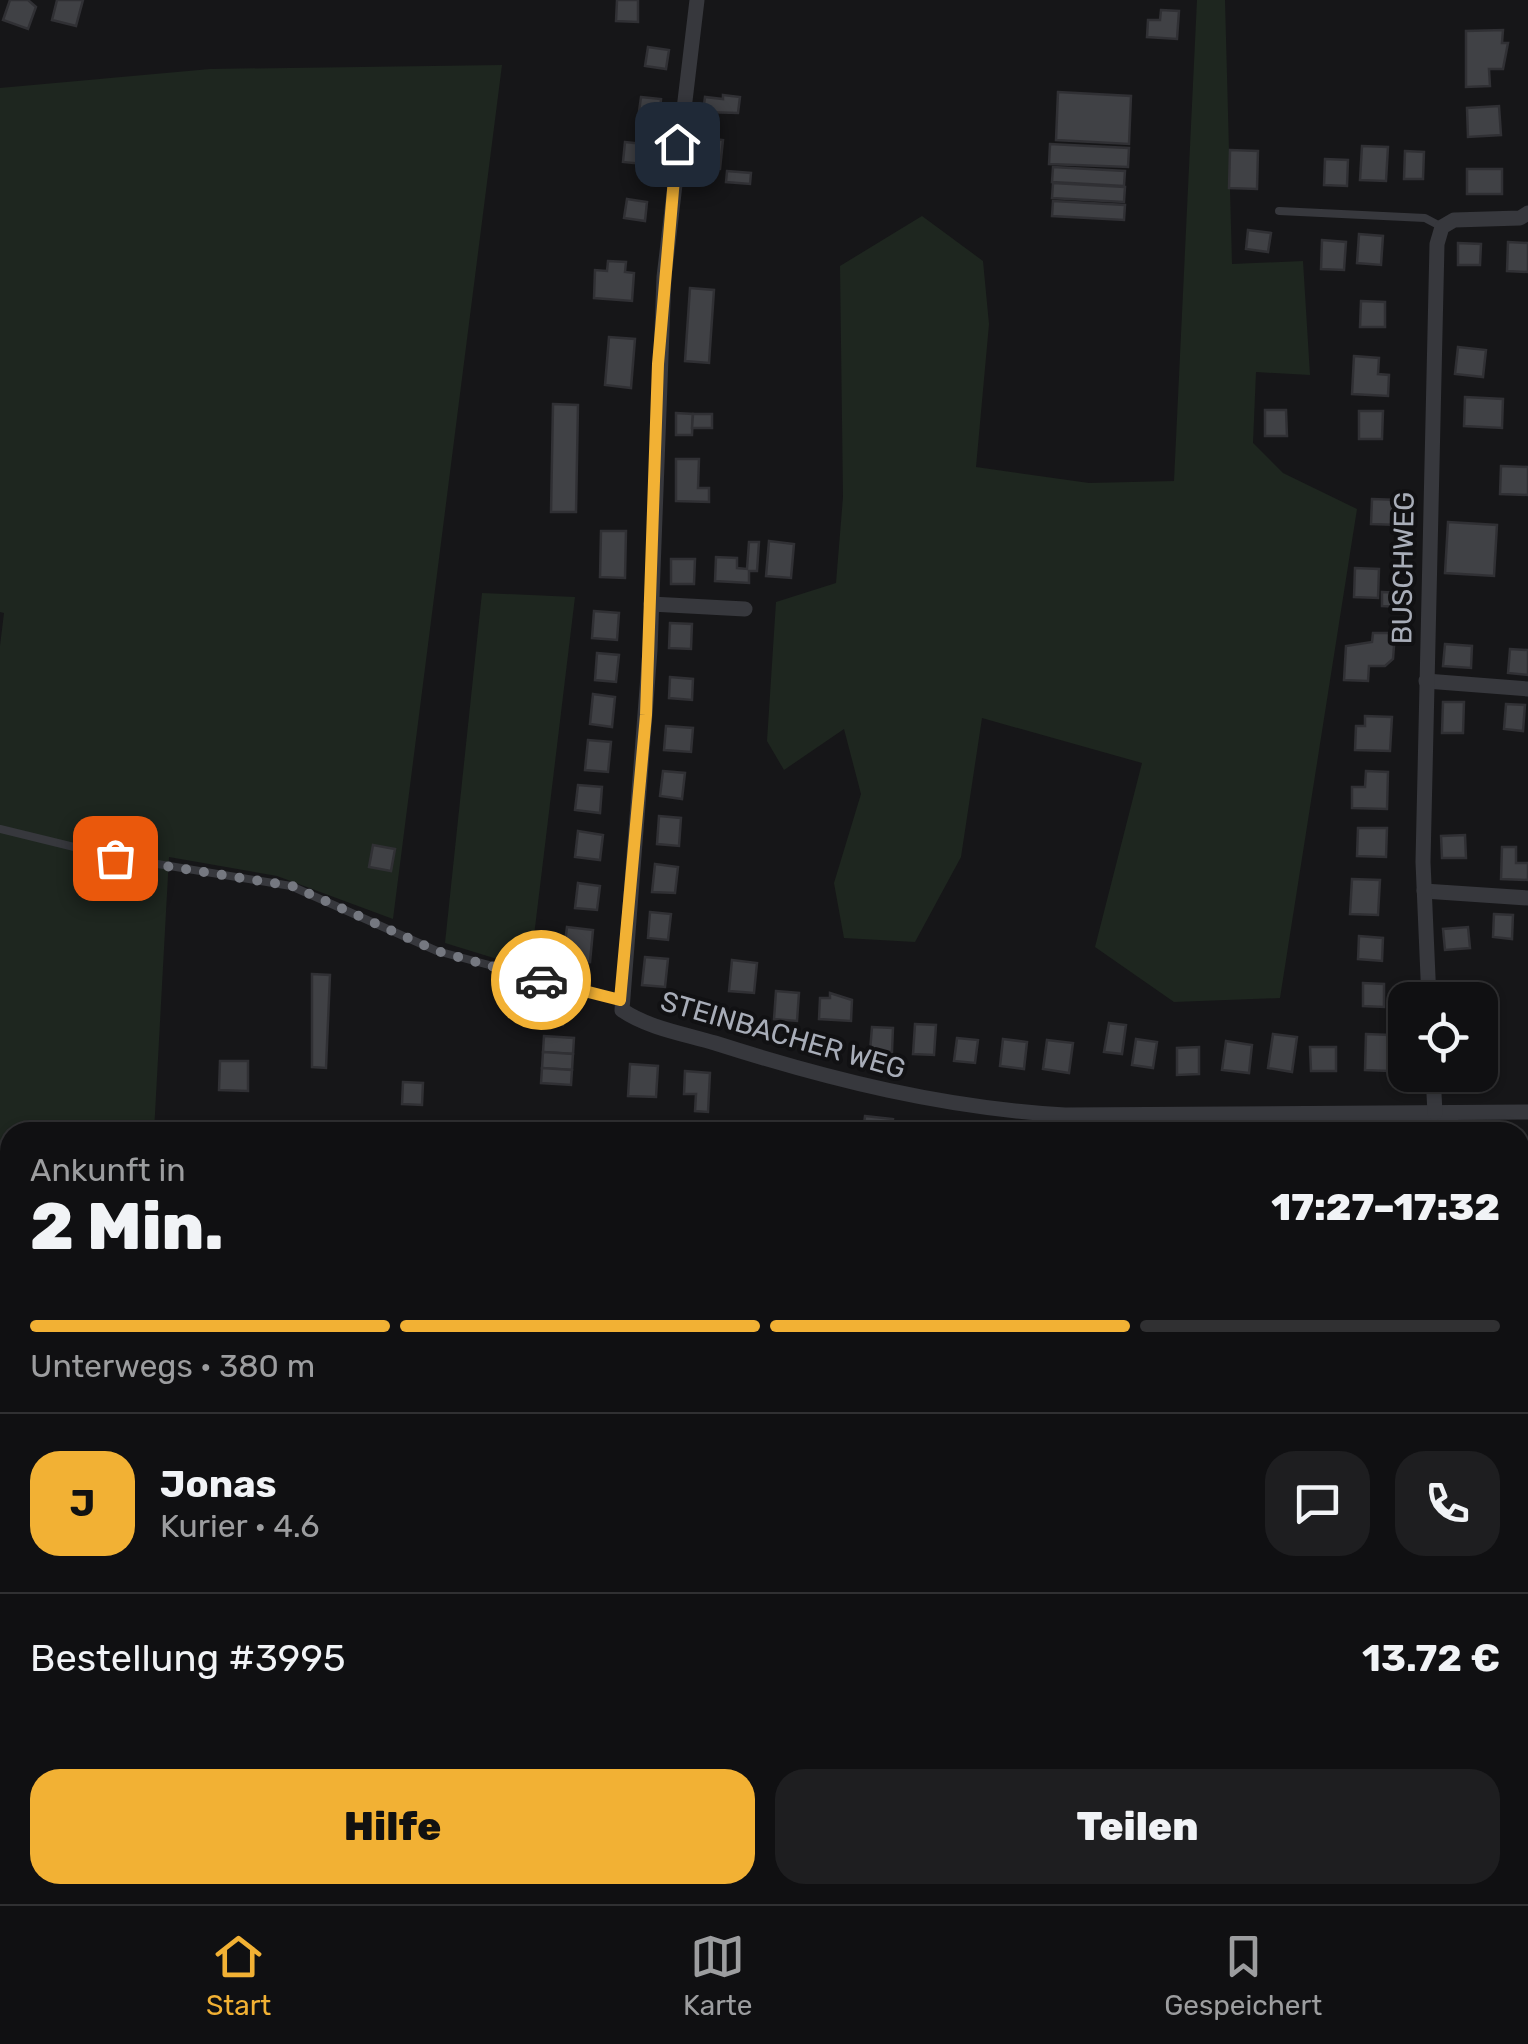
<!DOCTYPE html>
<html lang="de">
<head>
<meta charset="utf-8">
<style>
  body { margin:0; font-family:Rubik,sans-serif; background:#1e1e20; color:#f1f3f6; height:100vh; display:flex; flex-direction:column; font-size:38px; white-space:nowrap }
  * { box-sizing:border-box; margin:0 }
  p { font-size:32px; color:#9c9d9f }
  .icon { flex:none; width:55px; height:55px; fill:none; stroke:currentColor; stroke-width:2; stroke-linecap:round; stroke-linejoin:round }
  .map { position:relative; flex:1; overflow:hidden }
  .drawer { position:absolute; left:0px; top:1122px; width:1530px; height:782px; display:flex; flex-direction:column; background:#101012; border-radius:30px 30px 0 0; box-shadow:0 2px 8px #0004,0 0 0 2px #303032 }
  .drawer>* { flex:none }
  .buttons { position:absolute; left:1388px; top:982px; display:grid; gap:20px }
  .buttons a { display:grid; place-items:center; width:110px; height:110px; border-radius:20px; background:#101012; box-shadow:0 2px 8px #0004,0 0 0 2px #303032; font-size:50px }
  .pin { position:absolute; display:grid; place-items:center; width:85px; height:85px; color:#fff; margin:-42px; border-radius:20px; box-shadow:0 5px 15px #0006 }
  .courier { position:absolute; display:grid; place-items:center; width:100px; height:100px; margin:-50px; border:8px solid #f2b134; border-radius:50%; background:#fff; color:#222; box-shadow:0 2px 12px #0007 }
  .head em { font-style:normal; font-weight:800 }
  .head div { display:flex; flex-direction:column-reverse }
  .head { display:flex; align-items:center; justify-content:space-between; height:170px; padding:0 30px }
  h1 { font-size:65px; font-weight:800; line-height:75px }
  .bar { display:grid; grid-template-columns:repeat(4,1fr); gap:15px 10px; align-content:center; height:120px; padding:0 30px }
  .bar i { height:12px; border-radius:8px; background:#303032 }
  .bar .active { background:#f2b134 }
  .bar p { grid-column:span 4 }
  .line { display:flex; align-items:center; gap:25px; padding:0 30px; border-top:2px solid #303032 }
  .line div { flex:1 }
  .round { display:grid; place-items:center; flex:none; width:105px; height:105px; border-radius:30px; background:#1e1e20 }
  .action { display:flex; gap:20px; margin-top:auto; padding:20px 30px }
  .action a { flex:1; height:115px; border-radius:30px; background:#f2b134; color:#111; font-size:40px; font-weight:800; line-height:115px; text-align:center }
  .action a+a { background:#1e1e20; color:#f1f3f6 }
  .tab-bar { display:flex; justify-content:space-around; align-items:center; height:140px; border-top:2px solid #303032; background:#101012; font-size:28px; color:#9c9d9f }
  .tab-bar a { display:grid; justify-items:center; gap:5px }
  .tab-bar .active { color:#f2b134 }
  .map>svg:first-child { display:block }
</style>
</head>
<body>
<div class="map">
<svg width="1528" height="1904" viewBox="0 0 1528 1904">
  <rect width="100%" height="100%" fill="#161618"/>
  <g fill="#1e261f">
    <polygon points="1197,0 1225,0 1232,264 1303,261 1310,375 1256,372 1253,443 1283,473 1357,509 1280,998 1174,1002 1095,947 1142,763 982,718 961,857 915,942 844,938 834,883 861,794 844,729 784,770 767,741 776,602 836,583 843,497 840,266 922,216 983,261 989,324 976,467 1089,483 1174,481"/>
    <polygon points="502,65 393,919 277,876 169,857 154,1132 10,1132 10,1156 0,1156 0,646 4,613 0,612 0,88 210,69"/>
    <polygon points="482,593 575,597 530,969 445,943"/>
    <polygon points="10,1409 10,1895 83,1895 84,1904 0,1904 0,1410"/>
    <polygon points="1520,1674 1528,1676 1528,1904 1480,1904 1409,1895 1520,1895"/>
  </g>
  <g fill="#404145" stroke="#303034" stroke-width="2.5">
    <polygon points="10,0 28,0 36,7 28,29 3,20"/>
    <polygon points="57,0 83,0 76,26 52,20"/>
    <polygon points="617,0 638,0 638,22 616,21"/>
    <polygon points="1161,10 1179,11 1177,39 1147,37 1148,20 1160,20"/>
    <polygon points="1503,30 1502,43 1508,43 1503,69 1489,69 1490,86 1466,87 1466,31"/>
    <polygon points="648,47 669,50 666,69 645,66"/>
    <polygon points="1058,92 1131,96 1129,144 1056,140"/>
    <polygon points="723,95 740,97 738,113 703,112 705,97 723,99"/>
    <polygon points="641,97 661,99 659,121 638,119"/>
    <polygon points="1499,106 1501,135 1468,137 1467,108"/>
    <polygon points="698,137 723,140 720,169 695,167"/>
    <polygon points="625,142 654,145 652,165 623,162"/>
    <polygon points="1050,144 1129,148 1128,167 1049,164"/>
    <polygon points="1362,146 1388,147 1386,181 1360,180"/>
    <polygon points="1230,150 1258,151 1257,189 1229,188"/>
    <polygon points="1405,151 1424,152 1423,179 1404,179"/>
    <polygon points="1325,159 1348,160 1347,186 1324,185"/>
    <polygon points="1053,167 1125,171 1124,186 1052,182"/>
    <rect x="1467" y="169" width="35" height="25"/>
    <polygon points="727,171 751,173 750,184 726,182"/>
    <polygon points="1053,183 1125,187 1124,202 1052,198"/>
    <polygon points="627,199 647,202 645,221 624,218"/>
    <polygon points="1053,201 1125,205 1124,220 1052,216"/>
    <polygon points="1248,230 1271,233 1268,252 1246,249"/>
    <polygon points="1359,234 1383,236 1381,265 1357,263"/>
    <polygon points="1322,240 1346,242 1344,270 1321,269"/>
    <polygon points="1508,242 1528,243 1528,272 1507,271"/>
    <polygon points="1458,243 1481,244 1480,265 1458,265"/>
    <polygon points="608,261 626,262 625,272 634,273 632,301 594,298 595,270 607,271"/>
    <polygon points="690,288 714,290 709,363 685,361"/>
    <polygon points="1361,301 1385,302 1385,327 1360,327"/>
    <polygon points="609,337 635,339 631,388 605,385"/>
    <polygon points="1458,347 1486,350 1483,377 1455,374"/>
    <polygon points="1354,356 1379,358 1378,374 1389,375 1388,396 1352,394"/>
    <polygon points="1465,397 1503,399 1502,428 1464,426"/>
    <polygon points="553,404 578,405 576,512 551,512"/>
    <polygon points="1265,410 1286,410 1287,436 1265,436"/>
    <polygon points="1359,411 1383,411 1382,439 1359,439"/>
    <polygon points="676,413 693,414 692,435 676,435"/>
    <polygon points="693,414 712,414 712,428 692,428"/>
    <polygon points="676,459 699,459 698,488 709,488 709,502 676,501"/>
    <polygon points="1501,466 1528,467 1528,495 1500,494"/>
    <polygon points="1372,499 1399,500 1399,525 1371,524"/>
    <polygon points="1448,522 1497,525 1494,576 1445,573"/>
    <polygon points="601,531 626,531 625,578 600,577"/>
    <polygon points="769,541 794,544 791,578 766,576"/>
    <polygon points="749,542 759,542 757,571 749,571 749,583 715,581 716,557 737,558 737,568 747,569"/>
    <polygon points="671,559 695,559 694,584 671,584"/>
    <polygon points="1355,568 1379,569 1378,598 1354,597"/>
    <polygon points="1382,592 1403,593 1403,607 1382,606"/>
    <polygon points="594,611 619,613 617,640 592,638"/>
    <polygon points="670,623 692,624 691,649 669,648"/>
    <polygon points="1373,633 1395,633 1393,659 1385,666 1369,666 1368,681 1344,680 1346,646 1372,642"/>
    <polygon points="1445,644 1472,646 1471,668 1443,666"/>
    <polygon points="1510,649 1528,650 1528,675 1508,673"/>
    <polygon points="597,653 619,655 616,682 595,680"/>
    <polygon points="670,677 693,679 692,700 669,698"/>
    <polygon points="593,694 615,697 612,727 590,724"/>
    <polygon points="1443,702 1464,702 1463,733 1442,733"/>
    <polygon points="1506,704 1525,705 1523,731 1504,729"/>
    <polygon points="1365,716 1392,717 1390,751 1355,750 1356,726 1365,726"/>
    <polygon points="666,726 693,728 691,752 664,750"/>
    <polygon points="588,740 611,742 608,772 585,770"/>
    <polygon points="663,771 685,773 682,799 660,796"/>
    <polygon points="1366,771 1388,772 1387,809 1352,808 1352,787 1365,787"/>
    <polygon points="578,785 602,787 600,813 575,810"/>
    <polygon points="659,816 681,818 679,846 657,844"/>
    <polygon points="1358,828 1387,828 1386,857 1357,856"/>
    <polygon points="578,831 603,835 600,860 575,857"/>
    <polygon points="1465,835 1466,858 1442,858 1441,836"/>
    <polygon points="373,845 395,849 391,871 369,867"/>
    <polygon points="1502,847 1516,847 1516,863 1528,863 1528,880 1501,879"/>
    <polygon points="655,864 678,867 675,893 652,892"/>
    <polygon points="1352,879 1380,880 1378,915 1350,914"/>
    <polygon points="578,883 600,886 597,910 575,908"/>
    <polygon points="650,912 671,914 668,940 648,938"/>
    <polygon points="1494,914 1513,915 1512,939 1493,937"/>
    <polygon points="567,927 593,930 590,962 563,959"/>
    <polygon points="1468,927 1470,948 1445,950 1443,929"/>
    <polygon points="1359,936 1383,938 1382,961 1358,959"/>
    <polygon points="645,957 668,959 665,987 642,985"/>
    <polygon points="732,960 757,963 754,993 729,991"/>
    <polygon points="312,974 330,975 326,1068 312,1067"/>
    <polygon points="1363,983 1384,984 1384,1007 1363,1006"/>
    <polygon points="1469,984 1470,1000 1448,1000 1447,985"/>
    <polygon points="776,991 799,993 797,1021 774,1019"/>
    <polygon points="830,993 852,1000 851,1021 819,1019 820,998 830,998"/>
    <polygon points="548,1003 568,1010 563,1025 544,1019"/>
    <polygon points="1109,1023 1126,1025 1122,1054 1104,1052"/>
    <polygon points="915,1024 936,1025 934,1055 913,1054"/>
    <polygon points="872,1027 893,1028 892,1052 870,1051"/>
    <polygon points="1273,1034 1297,1037 1292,1072 1268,1068"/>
    <polygon points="1366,1034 1390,1035 1389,1071 1365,1070"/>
    <polygon points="544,1036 574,1038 573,1054 543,1052"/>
    <polygon points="957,1038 978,1040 975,1063 954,1061"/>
    <polygon points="1003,1039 1027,1042 1024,1069 1000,1066"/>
    <polygon points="1136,1039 1157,1042 1153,1068 1132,1065"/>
    <polygon points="1047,1040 1073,1043 1069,1073 1043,1069"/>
    <polygon points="1226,1041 1252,1045 1249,1073 1222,1070"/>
    <polygon points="1199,1047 1199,1074 1177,1075 1177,1048"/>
    <polygon points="1310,1047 1336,1047 1336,1071 1311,1071"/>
    <polygon points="543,1052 573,1054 572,1070 542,1068"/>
    <polygon points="220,1061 248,1061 248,1091 219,1090"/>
    <polygon points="630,1064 658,1066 656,1097 628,1096"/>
    <polygon points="1480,1064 1485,1064 1485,1090 1450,1089 1450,1075 1480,1075"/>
    <polygon points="542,1068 572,1070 571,1085 541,1083"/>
    <polygon points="685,1071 710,1073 708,1112 695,1111 696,1094 684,1094"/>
    <polygon points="403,1082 423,1083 422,1105 402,1104"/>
    <polygon points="865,1116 893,1119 892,1132 863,1132"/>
    <polygon points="1520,1141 1528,1142 1528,1175 1520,1175"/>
  </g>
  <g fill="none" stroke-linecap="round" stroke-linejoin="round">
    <g stroke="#3d3f44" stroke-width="2.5" stroke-dasharray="5 8" stroke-linecap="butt">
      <polyline points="1520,1543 1528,1561"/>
      <polyline points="1520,1843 1528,1664"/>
      <polyline points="977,1904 977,1895"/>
      <polyline points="1517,1904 1518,1895"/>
    </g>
    <g stroke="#37383d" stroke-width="8">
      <polyline points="1279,211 1425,218 1442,227"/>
      <polyline points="0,829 115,857 291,886 437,951 620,1000"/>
    </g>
    <g stroke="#37383d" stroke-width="15">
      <path d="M697,0L664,277L650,650L622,1010C648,1028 685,1034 715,1043C831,1080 944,1108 1065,1115L1528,1112"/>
      <polyline points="651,604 745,609"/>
      <polyline points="1426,681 1528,689"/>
      <polyline points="1424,891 1528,898"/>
      <polyline points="1429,1000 1423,862 1437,244 1442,227 1454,220 1520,218 1528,213"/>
      <polyline points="1433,1075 1435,1113"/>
      <polyline points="407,1904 407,1895"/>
    </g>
    <g stroke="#4a4c52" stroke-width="2.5">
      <polyline points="1520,1434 1528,1427"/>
      <polyline points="960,1904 971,1895"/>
    </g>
  </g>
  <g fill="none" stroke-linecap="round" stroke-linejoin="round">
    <polyline stroke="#757880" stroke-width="10" stroke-dasharray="0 18" points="115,858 292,886 437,951 541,980"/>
    <polyline stroke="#f2b134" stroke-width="12" points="541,980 620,1000 646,715 658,364 677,144"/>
  </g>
  <g text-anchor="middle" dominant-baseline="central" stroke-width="8" stroke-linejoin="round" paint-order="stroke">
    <g font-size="28" fill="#a8adb8" stroke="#111113">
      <text transform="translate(1403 568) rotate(-89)">BUSCHWEG</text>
      <text transform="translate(783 1035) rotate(16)">STEINBACHER WEG</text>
    </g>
  </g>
</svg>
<div class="buttons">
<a><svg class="icon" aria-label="locate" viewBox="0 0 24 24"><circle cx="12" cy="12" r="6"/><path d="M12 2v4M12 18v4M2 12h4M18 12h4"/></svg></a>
</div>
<div class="pin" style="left:115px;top:858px;background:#ea580c"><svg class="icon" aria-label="bag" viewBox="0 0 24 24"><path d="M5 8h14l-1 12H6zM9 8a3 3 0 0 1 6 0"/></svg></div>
<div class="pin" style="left:677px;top:144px;background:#1f2937"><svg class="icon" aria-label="home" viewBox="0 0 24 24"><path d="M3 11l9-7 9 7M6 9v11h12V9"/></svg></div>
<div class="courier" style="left:541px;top:980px"><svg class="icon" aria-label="car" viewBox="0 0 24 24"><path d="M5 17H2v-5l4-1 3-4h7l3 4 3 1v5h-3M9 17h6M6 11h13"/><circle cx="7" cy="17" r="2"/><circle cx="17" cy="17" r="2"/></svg></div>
<section class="drawer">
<div class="head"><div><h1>2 Min.</h1><p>Ankunft in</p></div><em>17:27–17:32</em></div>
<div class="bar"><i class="active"></i><i class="active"></i><i class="active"></i><i></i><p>Unterwegs · 380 m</p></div>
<div class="line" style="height:180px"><b class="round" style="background:#f2b134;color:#111">J</b><div><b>Jonas</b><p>Kurier · 4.6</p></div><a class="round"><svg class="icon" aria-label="chat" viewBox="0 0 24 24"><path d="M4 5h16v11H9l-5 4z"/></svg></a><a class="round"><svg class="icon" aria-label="phone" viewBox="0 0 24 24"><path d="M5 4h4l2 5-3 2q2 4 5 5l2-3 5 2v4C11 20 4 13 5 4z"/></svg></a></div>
<div class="line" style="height:130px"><div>Bestellung #3995</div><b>13.72 €</b></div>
<div class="action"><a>Hilfe</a><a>Teilen</a></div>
</section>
</div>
<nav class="tab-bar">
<a class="active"><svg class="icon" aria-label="home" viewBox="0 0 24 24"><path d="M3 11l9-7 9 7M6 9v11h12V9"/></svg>Start</a>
<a><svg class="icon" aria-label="map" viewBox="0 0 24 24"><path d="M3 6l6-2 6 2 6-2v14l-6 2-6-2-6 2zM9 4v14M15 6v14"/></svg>Karte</a>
<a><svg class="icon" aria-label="saved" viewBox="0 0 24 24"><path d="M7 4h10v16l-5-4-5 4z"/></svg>Gespeichert</a>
</nav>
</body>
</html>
